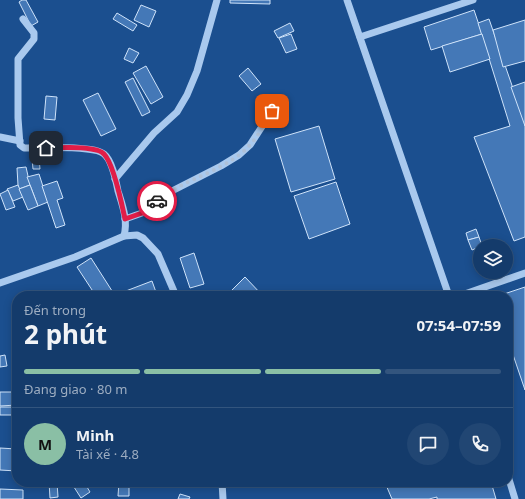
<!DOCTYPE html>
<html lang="vi">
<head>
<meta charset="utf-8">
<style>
  body { margin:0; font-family:"Noto Sans",sans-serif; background:#214673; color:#f1f3f6; height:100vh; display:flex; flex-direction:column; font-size:15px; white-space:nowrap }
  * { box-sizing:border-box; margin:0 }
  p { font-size:13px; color:#9dadc1 }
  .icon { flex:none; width:22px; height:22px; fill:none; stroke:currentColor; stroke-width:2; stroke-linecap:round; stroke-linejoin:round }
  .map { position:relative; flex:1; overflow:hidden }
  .panel { position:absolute; left:12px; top:291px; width:501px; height:196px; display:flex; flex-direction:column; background:#143b6b; border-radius:16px; box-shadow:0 2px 10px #0003,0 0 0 1px #33557e }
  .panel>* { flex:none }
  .controls { position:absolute; left:473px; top:239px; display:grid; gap:8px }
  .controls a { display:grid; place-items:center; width:40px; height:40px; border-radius:50%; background:#143b6b; box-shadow:0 2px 10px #0003,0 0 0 1px #33557e; font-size:20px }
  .pin { position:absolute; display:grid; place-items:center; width:34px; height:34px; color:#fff; margin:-17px; border-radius:8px; box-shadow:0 2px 6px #0006 }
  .courier { position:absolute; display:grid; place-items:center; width:40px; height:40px; margin:-20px; border:3px solid #e11d48; border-radius:50%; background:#fff; color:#222; box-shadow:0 1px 5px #0007 }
  .head em { font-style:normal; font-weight:700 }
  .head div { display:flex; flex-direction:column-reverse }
  .head { display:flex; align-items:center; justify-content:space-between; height:68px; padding:0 12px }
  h1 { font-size:26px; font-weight:700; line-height:30px }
  .bar { display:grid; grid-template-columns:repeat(4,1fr); gap:6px 4px; align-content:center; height:48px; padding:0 12px }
  .bar i { height:5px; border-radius:3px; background:#33557e }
  .bar .active { background:#8abfa5 }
  .bar p { grid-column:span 4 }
  .line { display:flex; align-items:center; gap:10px; padding:0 12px; border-top:1px solid #33557e }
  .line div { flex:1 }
  .round { display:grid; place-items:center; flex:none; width:42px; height:42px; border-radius:21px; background:#214673 }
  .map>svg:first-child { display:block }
</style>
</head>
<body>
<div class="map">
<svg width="525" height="499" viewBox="0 0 525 499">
  <rect width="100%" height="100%" fill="#1b4f8f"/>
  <g fill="#4478b7" stroke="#cfe3fa">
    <polygon points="22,0 26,0 38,22 31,26 19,2"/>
    <polygon points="230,0 270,0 270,4 230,3"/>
    <polygon points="141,5 156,11 149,27 134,20"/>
    <polygon points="474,10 482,34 431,50 424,27"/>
    <polygon points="117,13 137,25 133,31 113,19"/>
    <polygon points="489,19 525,123 525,237 514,241 474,137 510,126 478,23"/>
    <polygon points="525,20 525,61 503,67 493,30"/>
    <polygon points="290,23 294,31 278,38 274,31"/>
    <polygon points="291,34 297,49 286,53 279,38"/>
    <polygon points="482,34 490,59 450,72 442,46"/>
    <polygon points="129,48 139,53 133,63 124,59"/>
    <polygon points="146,66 163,97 151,104 133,73"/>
    <polygon points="248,68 261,84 252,91 239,76"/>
    <polygon points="133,78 150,112 142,116 125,82"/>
    <polygon points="525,82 525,126 511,87"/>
    <polygon points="98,93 116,129 101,136 83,100"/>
    <polygon points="46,96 57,97 55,120 44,119"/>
    <polygon points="319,126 335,179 291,192 275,139"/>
    <polygon points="39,158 40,169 33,169 32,159"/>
    <polygon points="26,167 30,185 19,189 18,185 17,168"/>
    <polygon points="39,174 48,202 38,206 27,177"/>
    <polygon points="57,181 63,198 57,200 65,225 56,228 42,186"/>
    <polygon points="336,182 350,224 309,239 294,196"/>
    <polygon points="18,185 23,197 13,201 7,189"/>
    <polygon points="30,185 38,206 28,210 19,189"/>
    <polygon points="8,190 15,207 6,210 0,194"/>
    <polygon points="476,229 479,237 468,240 466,233"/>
    <polygon points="479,237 482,246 472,250 468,240"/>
    <polygon points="194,253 204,284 190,288 180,258"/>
    <polygon points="91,258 114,294 111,296 96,296 77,267"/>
    <polygon points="245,277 263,296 226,296"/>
    <polygon points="152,281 157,295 119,296 118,294"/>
    <polygon points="525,287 525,390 508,340 508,296 498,296"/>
    <polygon points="5,355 7,366 0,367 0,356"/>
    <polygon points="0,392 17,392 17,405 0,406"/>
    <rect x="0" y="407" width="16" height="8"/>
    <polygon points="0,448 17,449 17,471 0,470"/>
    <polygon points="49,482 57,482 58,497 50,498"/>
    <polygon points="76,482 84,482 90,492 81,498 72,484"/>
    <polygon points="119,482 129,482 129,496 118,496"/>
    <polygon points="393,482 491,482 496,499 437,499 437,497 429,499 392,499 386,485"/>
    <polygon points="0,489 23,490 23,499 0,499"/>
    <polygon points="180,494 190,497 189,499 178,499"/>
  </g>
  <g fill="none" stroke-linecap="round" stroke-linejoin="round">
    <g stroke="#a9c9ee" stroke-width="7">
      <polyline points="347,0 449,296"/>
      <path d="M23,19L34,33V39L18,59V118L20,145L24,148C39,148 94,145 104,154C112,160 116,181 118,191C123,207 128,220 124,236"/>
      <polyline points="360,37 473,0"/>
      <polyline points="0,137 20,141"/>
      <polyline points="115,179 154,133 177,112 187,95 197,71 217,0"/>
      <polyline points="125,219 142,213 170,192 221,166 239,155 250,145 272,111"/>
      <polyline points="0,283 75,257 124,236 137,235 143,238 158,254 176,296"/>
      <polyline points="459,296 525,273"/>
      <polyline points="508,476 515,499"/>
      <polyline points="222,482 223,499"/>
    </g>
  </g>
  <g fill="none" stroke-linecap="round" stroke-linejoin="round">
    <path stroke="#afc1d8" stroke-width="4" stroke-dasharray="0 7.2" d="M157,201C181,181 214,174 239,155C254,144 263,127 272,111"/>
    <path stroke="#e11d48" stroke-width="5" d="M46,148C59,148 96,145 104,154C114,164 122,205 125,219L142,213L157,201"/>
  </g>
</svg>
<div class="controls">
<a><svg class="icon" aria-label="layers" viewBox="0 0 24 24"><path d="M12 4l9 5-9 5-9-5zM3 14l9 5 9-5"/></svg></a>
</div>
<div class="pin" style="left:272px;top:111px;background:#ea580c"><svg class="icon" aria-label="bag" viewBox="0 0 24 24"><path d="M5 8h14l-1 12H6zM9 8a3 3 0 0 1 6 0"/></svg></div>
<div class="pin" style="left:46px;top:148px;background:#1f2937"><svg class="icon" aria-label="home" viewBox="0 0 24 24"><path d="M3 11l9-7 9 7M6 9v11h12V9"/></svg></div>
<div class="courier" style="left:157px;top:201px"><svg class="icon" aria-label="car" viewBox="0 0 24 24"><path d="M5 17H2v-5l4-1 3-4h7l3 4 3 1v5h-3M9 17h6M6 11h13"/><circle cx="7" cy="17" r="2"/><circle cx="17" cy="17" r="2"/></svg></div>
<section class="panel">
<div class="head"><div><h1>2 phút</h1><p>Đến trong</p></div><em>07:54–07:59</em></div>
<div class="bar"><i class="active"></i><i class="active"></i><i class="active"></i><i></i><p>Đang giao · 80 m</p></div>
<div class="line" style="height:72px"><b class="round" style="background:#8abfa5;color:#111">M</b><div><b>Minh</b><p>Tài xế · 4.8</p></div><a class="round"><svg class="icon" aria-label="chat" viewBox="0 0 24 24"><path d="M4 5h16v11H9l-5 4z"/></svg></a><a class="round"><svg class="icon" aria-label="phone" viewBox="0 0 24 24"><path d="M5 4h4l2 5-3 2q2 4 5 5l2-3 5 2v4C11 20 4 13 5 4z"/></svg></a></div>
</section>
</div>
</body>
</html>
